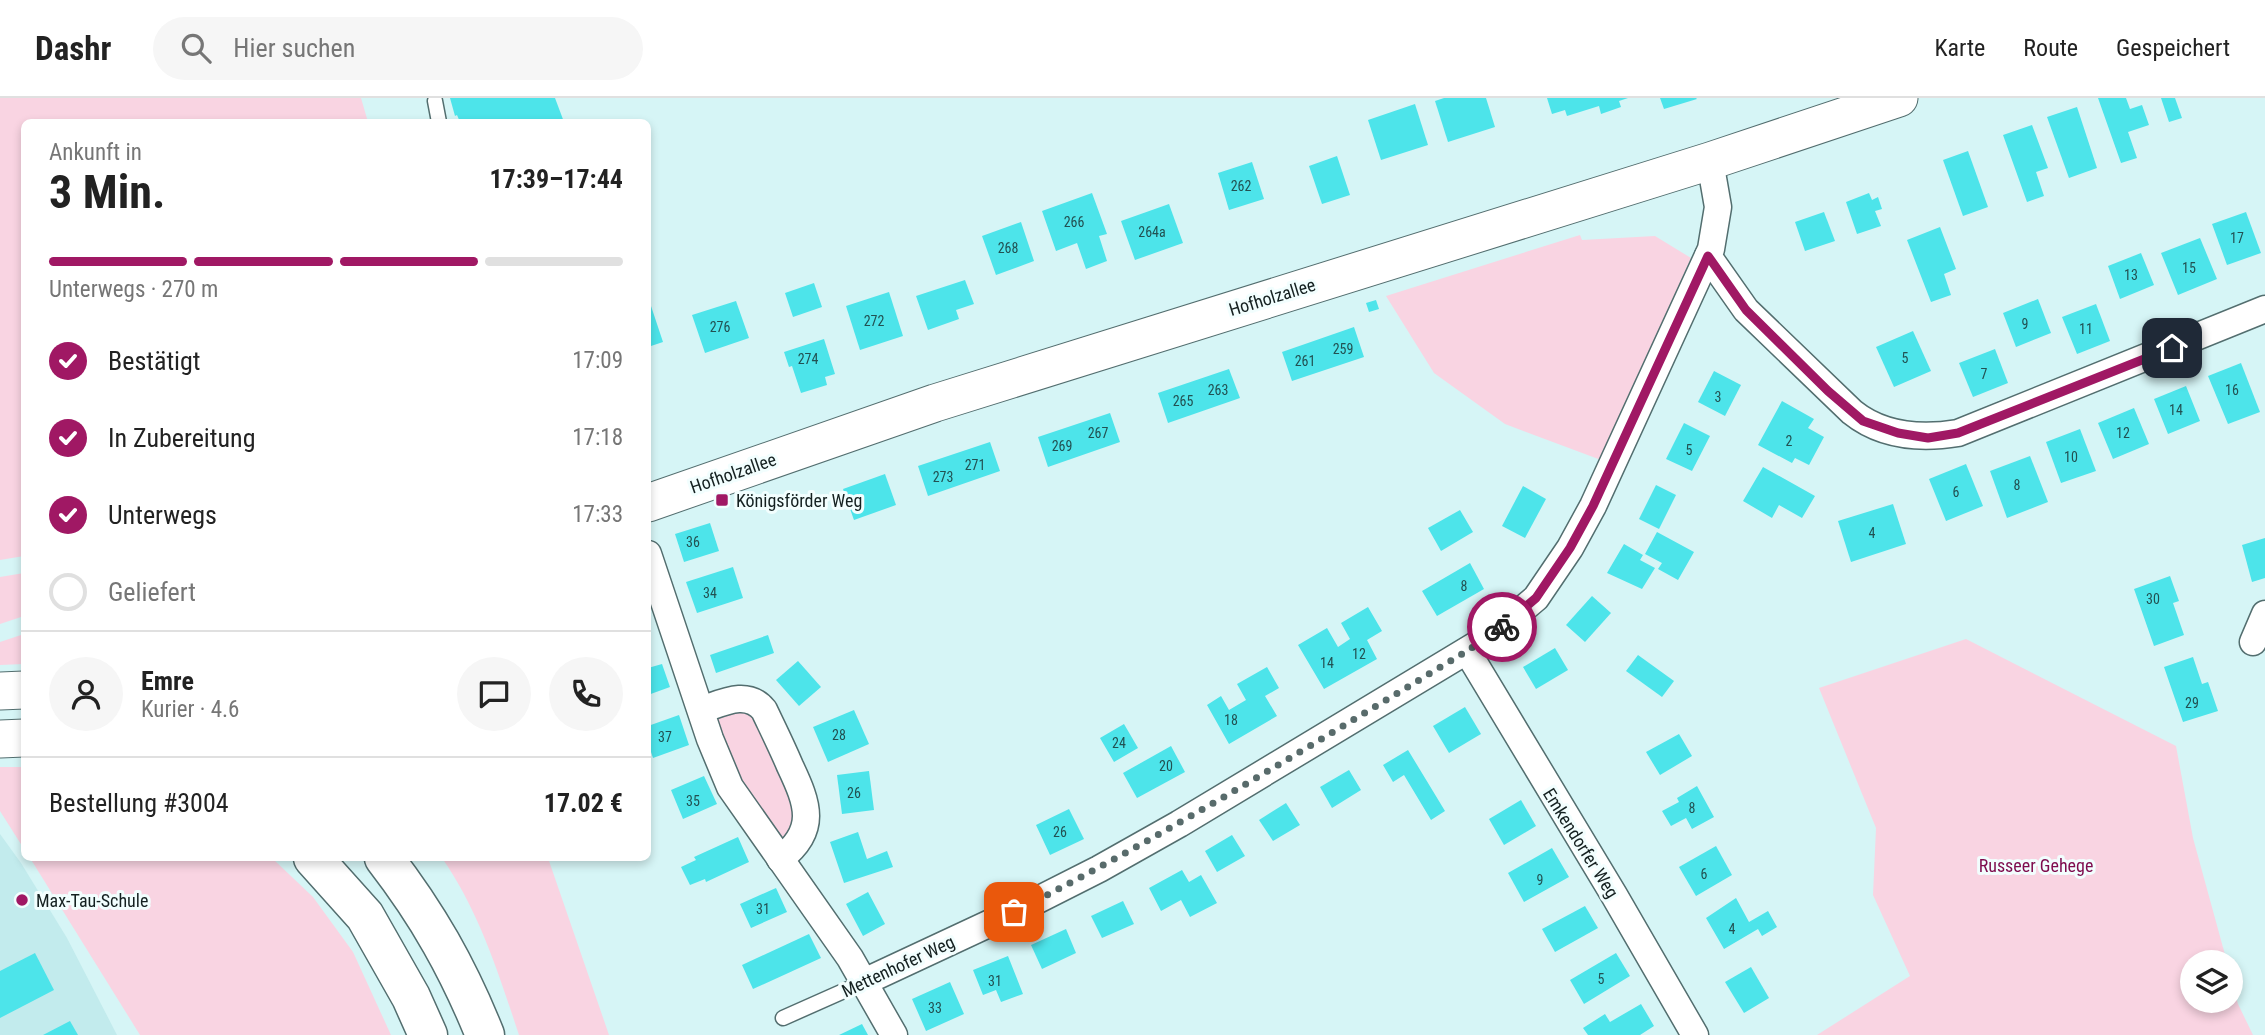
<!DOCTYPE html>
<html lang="de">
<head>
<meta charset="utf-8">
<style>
  body { margin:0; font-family:"Roboto Condensed",sans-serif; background:#f6f6f6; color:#222; height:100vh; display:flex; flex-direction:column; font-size:26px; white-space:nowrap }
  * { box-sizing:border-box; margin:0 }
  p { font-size:23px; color:#767676 }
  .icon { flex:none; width:38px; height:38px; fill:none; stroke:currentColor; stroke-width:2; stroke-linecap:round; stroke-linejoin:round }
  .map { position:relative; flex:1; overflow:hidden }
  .sheet { position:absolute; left:21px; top:21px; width:630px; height:742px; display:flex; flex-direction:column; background:#fff; border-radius:10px; box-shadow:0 4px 10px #0003 }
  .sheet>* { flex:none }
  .fabs { position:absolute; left:2180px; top:852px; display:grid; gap:14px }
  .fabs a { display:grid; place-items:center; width:63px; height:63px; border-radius:50%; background:#fff; box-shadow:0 4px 10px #0003; font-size:35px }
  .pin { position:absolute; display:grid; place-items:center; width:60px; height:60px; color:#fff; margin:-30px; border-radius:14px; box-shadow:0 4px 10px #0006 }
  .courier { position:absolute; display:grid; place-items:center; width:70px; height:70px; margin:-35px; border:5px solid #a01864; border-radius:50%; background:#fff; color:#222; box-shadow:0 2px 9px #0007 }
  .overview em { font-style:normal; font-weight:700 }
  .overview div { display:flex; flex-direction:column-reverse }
  .overview { display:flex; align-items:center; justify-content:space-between; height:119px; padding:0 28px }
  h1 { font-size:46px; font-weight:700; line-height:52px }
  .bar { display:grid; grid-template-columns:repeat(4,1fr); gap:10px 7px; align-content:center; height:84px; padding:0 28px }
  .bar i { height:9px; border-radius:5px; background:#e0e0e0 }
  .bar .selected { background:#a01864 }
  .bar p { grid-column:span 4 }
  .line { display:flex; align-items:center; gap:18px; padding:0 28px; border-top:2px solid #e0e0e0 }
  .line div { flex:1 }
  .round { display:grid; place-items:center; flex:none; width:74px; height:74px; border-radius:37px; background:#f6f6f6 }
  ol { padding:0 28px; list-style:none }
  li { display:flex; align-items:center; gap:21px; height:77px }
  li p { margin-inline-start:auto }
  li .icon { padding:7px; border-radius:50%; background:#a01864; color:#fff; stroke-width:4 }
  li:last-child { color:#767676 }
  li i { width:38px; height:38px; border:4px solid #e0e0e0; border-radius:50% }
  header { display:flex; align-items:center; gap:42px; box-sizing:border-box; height:98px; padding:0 35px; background:#fff; border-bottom:2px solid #e0e0e0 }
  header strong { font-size:33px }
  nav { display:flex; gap:38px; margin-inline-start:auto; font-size:24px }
  .search { width:490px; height:63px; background:#f6f6f6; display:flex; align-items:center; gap:18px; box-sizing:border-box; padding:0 24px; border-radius:38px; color:#767676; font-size:26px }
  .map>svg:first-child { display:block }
</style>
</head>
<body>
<header>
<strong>Dashr</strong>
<div class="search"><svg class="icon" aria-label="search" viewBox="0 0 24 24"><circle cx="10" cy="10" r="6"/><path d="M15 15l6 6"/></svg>Hier suchen</div>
<nav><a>Karte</a><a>Route</a><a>Gespeichert</a></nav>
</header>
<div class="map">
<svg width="2265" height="937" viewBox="0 0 2265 937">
  <rect width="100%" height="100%" fill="#d6f5f6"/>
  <polygon fill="#c2ebed" points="0,736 21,765 67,840 117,937 0,937"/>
  <g fill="#f9d4e2">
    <polygon points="0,0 361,0 368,24 24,24 24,458 0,462"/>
    <polygon points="1580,137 1582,142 1655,138 1691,160 1601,362 1505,326 1434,275 1386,198"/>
    <polygon points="24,475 24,518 0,526 0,479"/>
    <polygon points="24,536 24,566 0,567 0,544"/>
    <polygon points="1966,541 2176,648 2193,740 2227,864 2193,864 2193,903 2231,903 2231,882 2238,906 2253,937 1817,937 1910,878 1873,797 1876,730 1819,590"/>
    <polygon points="751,611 798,711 785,739 780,739 733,673 716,619"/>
    <polygon points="0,669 24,669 24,751 0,713"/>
    <polygon points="30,760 272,760 313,799 353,854 391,937 140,937"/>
    <path d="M442,760H548L609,937H519C498,874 480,815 442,760Z"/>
  </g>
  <g fill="#4de4ea">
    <polygon points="450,0 555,0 564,24 460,24 457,17 455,18"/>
    <polygon points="1444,0 1486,0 1495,29 1448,44 1435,3"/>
    <polygon points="1547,0 1628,0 1619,3 1621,9 1601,16 1599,8 1567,18 1565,12 1552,16"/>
    <polygon points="1660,0 1696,0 1697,1 1664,11"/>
    <polygon points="2098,0 2126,0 2130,11 2142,7 2149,27 2128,34 2137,60 2121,65"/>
    <polygon points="2161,0 2175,0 2182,20 2169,24"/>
    <polygon points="1415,6 1428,47 1381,62 1368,22"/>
    <polygon points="2077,9 2097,70 2069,80 2047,19"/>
    <polygon points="2032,27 2048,70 2036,74 2044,98 2027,104 2003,37"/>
    <polygon points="1968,53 1988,109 1963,118 1943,62"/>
    <polygon points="1337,58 1350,97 1322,106 1309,68"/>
    <polygon points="1252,64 1264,101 1229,112 1218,75"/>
    <polygon points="1092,95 1107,136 1099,138 1107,163 1086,171 1077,145 1056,153 1042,113"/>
    <polygon points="1869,95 1872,102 1878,99 1882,111 1875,113 1881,128 1857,136 1846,104"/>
    <polygon points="1169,106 1183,145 1135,162 1121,123"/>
    <polygon points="1824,114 1835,143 1805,153 1795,124"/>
    <polygon points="2246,114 2261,155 2227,167 2212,126"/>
    <polygon points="1021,124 1034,163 996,177 982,138"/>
    <polygon points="1940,129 1956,171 1944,176 1951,197 1931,204 1907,142"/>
    <polygon points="2200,140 2217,181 2178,197 2161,155"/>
    <polygon points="2141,155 2154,187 2120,201 2108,168"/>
    <polygon points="965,182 974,206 956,212 959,221 928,232 916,198"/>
    <polygon points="814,185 822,209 793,219 785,195"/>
    <polygon points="889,194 903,238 860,252 846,208"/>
    <polygon points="648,199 663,244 648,249"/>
    <polygon points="2038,201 2051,235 2016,249 2003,215"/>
    <polygon points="1376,202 1379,211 1369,214 1366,205"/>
    <polygon points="736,203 749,240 705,255 692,217"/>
    <polygon points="2096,206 2110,243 2077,256 2062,219"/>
    <polygon points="1354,229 1364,259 1292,283 1282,254"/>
    <polygon points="1913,233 1931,273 1894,289 1876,249"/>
    <polygon points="824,241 835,276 825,279 827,287 801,295 792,268 789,269 784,254"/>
    <polygon points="1995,251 2008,285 1973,299 1959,265"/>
    <polygon points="2241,265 2260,314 2228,326 2208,278"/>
    <polygon points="1229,271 1240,300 1168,325 1158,295"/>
    <polygon points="1714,273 1741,287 1725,318 1698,304"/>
    <polygon points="2186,288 2200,323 2168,336 2154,301"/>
    <polygon points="1782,303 1814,321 1808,330 1824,339 1809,367 1795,360 1792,365 1758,347"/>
    <polygon points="2134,310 2149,346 2113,361 2098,325"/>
    <polygon points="1110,315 1120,344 1048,369 1038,339"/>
    <polygon points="1684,325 1710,338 1692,373 1666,361"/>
    <polygon points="2080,331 2096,373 2061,385 2046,344"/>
    <polygon points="990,344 1000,373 928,398 918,368"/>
    <polygon points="2030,358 2048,404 2007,420 1990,373"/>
    <polygon points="1966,366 1983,408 1946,423 1929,381"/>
    <polygon points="1763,369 1815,398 1802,420 1779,407 1772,420 1743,403"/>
    <polygon points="885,376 896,407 854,422 843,391"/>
    <polygon points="1656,387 1676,397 1659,431 1639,421"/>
    <polygon points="1523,388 1546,401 1525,440 1502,428"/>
    <polygon points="1893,406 1906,446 1851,464 1838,423"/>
    <polygon points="1460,412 1473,434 1441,453 1428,430"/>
    <polygon points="710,425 719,453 684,464 675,436"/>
    <polygon points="1657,434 1694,454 1678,482 1658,471 1662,465 1645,456"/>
    <polygon points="2265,440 2265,480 2252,484 2242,447"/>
    <polygon points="1624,446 1643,457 1640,462 1655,470 1642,491 1607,475"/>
    <polygon points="1470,465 1484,491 1437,518 1422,493"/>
    <polygon points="733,469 743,500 697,515 686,484"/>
    <polygon points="2170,478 2179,503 2173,505 2184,537 2154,548 2134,491"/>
    <polygon points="1592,498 1611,515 1585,544 1566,527"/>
    <polygon points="1368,509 1382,533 1367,542 1377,561 1324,591 1298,547 1327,530 1338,549 1350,541 1341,525"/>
    <polygon points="768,537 774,555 716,575 710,557"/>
    <polygon points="1555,550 1568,572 1536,591 1523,569"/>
    <polygon points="1638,557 1674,583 1662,599 1626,573"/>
    <polygon points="2193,559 2202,586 2208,584 2218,613 2183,624 2164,569"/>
    <polygon points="798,563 821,589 799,608 776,582"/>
    <polygon points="662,566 670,589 648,597 648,570"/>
    <polygon points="1267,569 1279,590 1265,598 1277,618 1229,646 1207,607 1221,598 1229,612 1246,602 1237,586"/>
    <polygon points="1465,609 1481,636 1449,655 1433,628"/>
    <polygon points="854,612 869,646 828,664 813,629"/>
    <polygon points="679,617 689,647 653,660 648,645 648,628"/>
    <polygon points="1124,626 1138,650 1114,664 1100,640"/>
    <polygon points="1679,636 1692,658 1660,677 1646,654"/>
    <polygon points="1171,648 1185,674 1137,700 1123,675"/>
    <polygon points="1408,652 1445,713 1431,722 1404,677 1393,684 1383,667"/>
    <polygon points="1349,672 1361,692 1332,710 1320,689"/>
    <polygon points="869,673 874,712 842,716 837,677"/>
    <polygon points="704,678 717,706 683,721 671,692"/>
    <polygon points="1697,688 1714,719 1692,731 1686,720 1671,728 1662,713 1679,704 1677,700"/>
    <polygon points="1521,702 1536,728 1504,747 1489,721"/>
    <polygon points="1286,705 1300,727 1273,743 1259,722"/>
    <polygon points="1069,711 1084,741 1050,757 1036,727"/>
    <polygon points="858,734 867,761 887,753 893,769 844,785 830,744"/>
    <polygon points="1232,737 1245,758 1217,774 1205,753"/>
    <polygon points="738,739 749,764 706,784 705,781 690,787 681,769 696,762 694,759"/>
    <polygon points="1716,748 1732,777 1696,798 1679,769"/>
    <polygon points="1552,750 1569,779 1524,804 1508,775"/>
    <polygon points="1182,772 1189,784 1201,777 1217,805 1190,819 1181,802 1161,813 1149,790"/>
    <polygon points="776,790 787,814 751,830 740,806"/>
    <polygon points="868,794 885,826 863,838 846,806"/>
    <polygon points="1736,800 1749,824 1768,813 1777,829 1762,838 1758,831 1724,851 1706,820"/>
    <polygon points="1123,803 1134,826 1102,840 1091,818"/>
    <polygon points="1585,808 1598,830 1555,854 1542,831"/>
    <polygon points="1066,831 1076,855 1042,871 1031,847"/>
    <polygon points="809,836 821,860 753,891 742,867"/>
    <polygon points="35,855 54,892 0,920 0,873"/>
    <polygon points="1616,855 1630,878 1584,906 1570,882"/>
    <polygon points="1008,858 1023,896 1001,904 996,892 983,897 973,872"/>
    <polygon points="1751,869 1769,900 1744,915 1725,884"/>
    <polygon points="950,884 964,916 926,933 912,901"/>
    <polygon points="1641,906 1654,928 1640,937 1588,937 1583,930 1605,916 1610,924"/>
    <polygon points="70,923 78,937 43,937"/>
    <polygon points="862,926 868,937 839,937"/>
  </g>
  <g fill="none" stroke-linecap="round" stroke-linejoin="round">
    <defs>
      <g id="lane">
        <polyline points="435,3 439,24"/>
        <polyline points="783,920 864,884"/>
      </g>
      <g id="street">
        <path d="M1708,158L1746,212L1852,314C1883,339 1921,341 1958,335L2265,211"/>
        <polyline points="648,456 710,641 730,689 850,860 894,937"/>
        <polyline points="2253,544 2265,516"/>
        <polyline points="1467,553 1614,797 1695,937"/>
        <path d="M701,612C722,605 747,591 764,612C773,631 782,649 790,668C808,706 818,732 780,761"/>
        <polyline points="864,884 1014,814 1099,771 1179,726 1491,538 1536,500 1570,450 1593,408 1711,151 1718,109 1710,63"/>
      </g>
      <g id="secondary">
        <polyline points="648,405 935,305 1710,63 1899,0"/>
        <polyline points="0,593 24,592"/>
        <polyline points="0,641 24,640"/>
      </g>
      <g id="highway">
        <polyline points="313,760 365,818 411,899 428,937"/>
        <path d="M384,760C428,817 458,870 485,937"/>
      </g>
    </defs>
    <use href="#lane" stroke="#536e6f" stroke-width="17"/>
    <use href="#street" stroke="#536e6f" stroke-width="29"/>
    <use href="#secondary" stroke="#536e6f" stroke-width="39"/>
    <use href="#highway" stroke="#536e6f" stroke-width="41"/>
    <use href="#lane" stroke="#fff" stroke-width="14"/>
    <use href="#street" stroke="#fff" stroke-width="26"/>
    <use href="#secondary" stroke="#fff" stroke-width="37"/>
    <use href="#highway" stroke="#fff" stroke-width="38"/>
  </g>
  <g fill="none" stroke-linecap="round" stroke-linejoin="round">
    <path stroke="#586b6b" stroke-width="7" stroke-dasharray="0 12.6" d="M1014,814C1170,735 1318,643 1467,553L1502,529"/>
    <polyline stroke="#a01864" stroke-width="9" points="1502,529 1536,500 1570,450 1593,408 1708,158 1746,212 1828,293 1863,323 1898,335 1928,340 1958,335 2172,250"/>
  </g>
  <g fill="#a01864" stroke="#f2fefe" stroke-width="2.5">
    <rect x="715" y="395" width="14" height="14" rx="3.5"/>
    <circle cx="22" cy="802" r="7"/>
  </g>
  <g text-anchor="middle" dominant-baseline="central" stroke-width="6" stroke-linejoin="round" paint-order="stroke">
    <g font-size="14" fill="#225152">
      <text x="1241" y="88">262</text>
      <text x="1074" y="124">266</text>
      <text x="1152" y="134">264a</text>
      <text x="2237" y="140">17</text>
      <text x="1008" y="150">268</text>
      <text x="2189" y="170">15</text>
      <text x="2131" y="177">13</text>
      <text x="874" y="223">272</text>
      <text x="2025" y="226">9</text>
      <text x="720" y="229">276</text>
      <text x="2086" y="231">11</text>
      <text x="1343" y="251">259</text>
      <text x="1905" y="260">5</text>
      <text x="808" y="261">274</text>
      <text x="1305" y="263">261</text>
      <text x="1984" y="276">7</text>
      <text x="1218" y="292">263</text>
      <text x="2232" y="292">16</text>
      <text x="1718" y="299">3</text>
      <text x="1183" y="303">265</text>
      <text x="2176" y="312">14</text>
      <text x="1098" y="335">267</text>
      <text x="2123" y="335">12</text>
      <text x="1789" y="343">2</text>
      <text x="1062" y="348">269</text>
      <text x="1689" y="352">5</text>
      <text x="2071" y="359">10</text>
      <text x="975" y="367">271</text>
      <text x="943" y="379">273</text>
      <text x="2017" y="387">8</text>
      <text x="1956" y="394">6</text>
      <text x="1872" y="435">4</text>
      <text x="693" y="444">36</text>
      <text x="1464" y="488">8</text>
      <text x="710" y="495">34</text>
      <text x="2153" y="501">30</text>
      <text x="1359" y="556">12</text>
      <text x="1327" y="565">14</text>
      <text x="2192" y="605">29</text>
      <text x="1231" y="622">18</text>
      <text x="839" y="637">28</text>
      <text x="665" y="639">37</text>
      <text x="1119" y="645">24</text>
      <text x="1166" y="668">20</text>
      <text x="854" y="695">26</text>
      <text x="693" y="703">35</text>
      <text x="1692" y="710">8</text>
      <text x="1060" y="734">26</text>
      <text x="1704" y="776">6</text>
      <text x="1540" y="782">9</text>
      <text x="763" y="811">31</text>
      <text x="1732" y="831">4</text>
      <text x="1601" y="881">5</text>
      <text x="995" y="883">31</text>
      <text x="935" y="910">33</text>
    </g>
    <g font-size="18" fill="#142020" stroke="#f2fefe">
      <text transform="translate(1272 199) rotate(-17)">Hofholzallee</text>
      <text transform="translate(733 375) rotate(-19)">Hofholzallee</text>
      <text transform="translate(1581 745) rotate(58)">Emkendorfer Weg</text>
      <text transform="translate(898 868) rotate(-25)">Mettenhofer Weg</text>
    </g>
    <g font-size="18" fill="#142020" stroke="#f2fefe" text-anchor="start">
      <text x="736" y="402">Königsförder Weg</text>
      <text x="36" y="802">Max-Tau-Schule</text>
    </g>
    <g font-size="18" fill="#7e0b4d" stroke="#f2fefe">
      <text x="2036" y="767">Russeer Gehege</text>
    </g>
  </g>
</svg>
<div class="fabs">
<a><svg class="icon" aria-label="layers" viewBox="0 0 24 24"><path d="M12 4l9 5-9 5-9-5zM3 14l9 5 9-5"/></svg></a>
</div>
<div class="pin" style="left:1014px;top:814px;background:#ea580c"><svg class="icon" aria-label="bag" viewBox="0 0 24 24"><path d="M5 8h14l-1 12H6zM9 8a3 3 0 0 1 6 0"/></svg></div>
<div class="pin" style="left:2172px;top:250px;background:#1f2937"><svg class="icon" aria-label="home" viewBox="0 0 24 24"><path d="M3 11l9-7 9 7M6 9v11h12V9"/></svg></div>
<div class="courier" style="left:1502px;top:529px"><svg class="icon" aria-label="bike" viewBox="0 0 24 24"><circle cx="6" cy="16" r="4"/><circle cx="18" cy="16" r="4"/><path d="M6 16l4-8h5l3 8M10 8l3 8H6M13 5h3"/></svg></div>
<section class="sheet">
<div class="overview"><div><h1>3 Min.</h1><p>Ankunft in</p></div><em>17:39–17:44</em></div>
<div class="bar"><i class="selected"></i><i class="selected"></i><i class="selected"></i><i></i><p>Unterwegs · 270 m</p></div>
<ol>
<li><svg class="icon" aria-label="check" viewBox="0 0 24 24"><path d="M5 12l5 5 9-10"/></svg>Bestätigt<p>17:09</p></li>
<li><svg class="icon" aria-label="check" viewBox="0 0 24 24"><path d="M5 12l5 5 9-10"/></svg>In Zubereitung<p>17:18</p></li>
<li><svg class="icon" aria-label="check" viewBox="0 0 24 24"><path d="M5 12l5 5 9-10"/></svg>Unterwegs<p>17:33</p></li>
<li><i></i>Geliefert</li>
</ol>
<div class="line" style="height:126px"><a class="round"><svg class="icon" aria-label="person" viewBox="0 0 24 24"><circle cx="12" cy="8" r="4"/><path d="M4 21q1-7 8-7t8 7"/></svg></a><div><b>Emre</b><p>Kurier · 4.6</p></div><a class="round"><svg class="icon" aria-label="chat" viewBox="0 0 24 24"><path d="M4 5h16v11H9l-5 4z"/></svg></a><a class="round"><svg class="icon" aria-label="phone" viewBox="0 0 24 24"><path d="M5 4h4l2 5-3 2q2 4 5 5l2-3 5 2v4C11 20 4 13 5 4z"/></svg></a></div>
<div class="line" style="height:91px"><div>Bestellung #3004</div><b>17.02 €</b></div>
</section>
</div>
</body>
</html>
